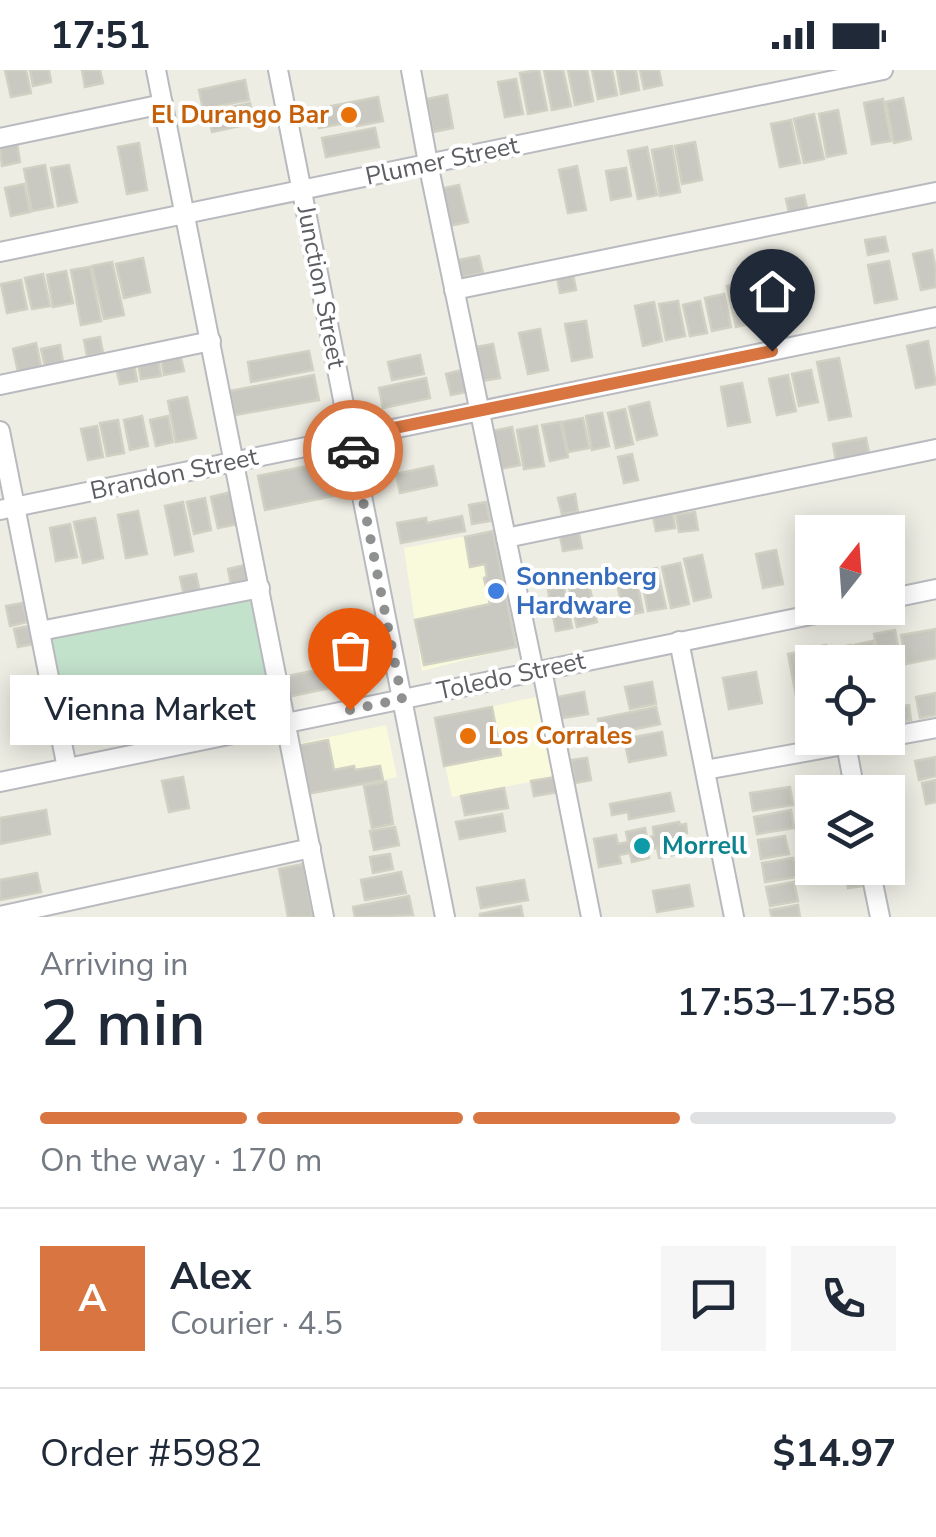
<!DOCTYPE html>
<html lang="en">
<head>
<meta charset="utf-8">
<style>
  body { margin:0; font-family:"Nunito Sans",sans-serif; background:#f6f6f7; color:#1f2937; height:100vh; display:flex; flex-direction:column; font-size:38px; white-space:nowrap }
  * { box-sizing:border-box; margin:0 }
  p { font-size:32px; color:#747a83 }
  .icon { flex:none; width:55px; height:55px; fill:none; stroke:currentColor; stroke-width:2; stroke-linecap:round; stroke-linejoin:round }
  .map { position:relative; height:847px; overflow:hidden }
  .sheet { display:flex; flex-direction:column; background:#fff; flex:1 }
  .sheet>* { flex:none }
  .needle { width:65px; rotate:17deg }
  .controls { position:absolute; left:795px; top:445px; display:grid; gap:20px }
  .controls a { display:grid; place-items:center; width:110px; height:110px; border-radius:0px; background:#fff; box-shadow:0 5px 25px #0003; font-size:50px }
  .pin { position:absolute; display:grid; place-items:center; width:85px; height:85px; color:#fff; margin:-102px -42px; border-radius:50% 50% 50% 0; rotate:-45deg; box-shadow:0 0 10px #0007 }
  .pin .icon { rotate:45deg }
  .courier { position:absolute; display:grid; place-items:center; width:100px; height:100px; margin:-50px; border:8px solid #d87540; border-radius:50%; background:#fff; color:#222; box-shadow:0 2px 12px #0007 }
  .bubble { position:absolute; height:70px; border-radius:0px; background:#fff; box-shadow:0 5px 25px #0003; font-size:32px; font-weight:600; line-height:70px; text-align:center }
  .head em { font-style:normal; font-weight:600 }
  .head div { display:flex; flex-direction:column-reverse }
  .head { display:flex; align-items:center; justify-content:space-between; height:170px; padding:0 40px }
  h1 { font-size:65px; font-weight:600; line-height:75px }
  .bar { display:grid; grid-template-columns:repeat(4,1fr); gap:15px 10px; align-content:center; height:120px; padding:0 40px }
  .bar i { height:12px; border-radius:8px; background:#e0e1e3 }
  .bar .on { background:#d87540 }
  .bar p { grid-column:span 4 }
  .line { display:flex; align-items:center; gap:25px; padding:0 40px; border-top:2px solid #e0e1e3 }
  .line div { flex:1 }
  .round { display:grid; place-items:center; flex:none; width:105px; height:105px; border-radius:0px; background:#f6f6f7 }
  .status { display:flex; justify-content:space-between; align-items:center; height:70px; padding:0 50px; background:#fff; direction:ltr }
  .status svg { height:28px; fill:currentColor }
  .map>svg:first-child { display:block }
</style>
</head>
<body>
<div class="status"><b>17:51</b><svg viewBox="0 0 49 12"><path d="M0 12V9h3v3zM5 12V6h3v6zM10 12V3h3v9zM15 12V0h3v12zM26 1h20v11H26zM47 4h2v5h-2z"/></svg></div>
<div class="map">
<svg width="936" height="847" viewBox="0 0 936 847">
  <rect width="100%" height="100%" fill="#edede4"/>
  <g fill="#f9fadc">
    <polygon points="493,461 516,577 422,601 404,478"/>
    <polygon points="541,626 556,707 452,727 435,648"/>
    <polygon points="386,655 397,707 301,727 291,675"/>
  </g>
  <polygon fill="#c3e2cc" points="253,526 274,630 71,672 49,568"/>
  <g fill="#c9c8c1" stroke="#d1d1c3" stroke-width="2.5">
    <polygon points="5,0 26,0 31,23 11,27"/>
    <polygon points="30,0 49,0 51,12 33,16"/>
    <polygon points="82,0 100,0 103,13 85,17"/>
    <polygon points="539,0 547,40 528,44 520,3"/>
    <polygon points="544,0 563,0 571,36 552,40"/>
    <polygon points="568,0 587,0 593,31 575,35"/>
    <polygon points="592,0 612,0 617,25 598,29"/>
    <polygon points="617,0 636,0 639,20 621,24"/>
    <polygon points="640,0 659,0 662,15 644,19"/>
    <polygon points="516,9 523,44 505,47 498,12"/>
    <polygon points="245,10 249,30 203,39 199,20"/>
    <polygon points="447,25 453,58 433,62 427,29"/>
    <polygon points="378,27 383,51 357,56 356,51 319,58 316,39"/>
    <polygon points="903,28 911,69 894,73 886,32"/>
    <polygon points="883,29 891,71 872,74 864,33"/>
    <polygon points="250,33 254,53 212,62 208,42"/>
    <polygon points="838,40 846,83 827,87 819,44"/>
    <polygon points="814,44 824,89 804,93 794,49"/>
    <polygon points="791,50 800,93 780,97 771,54"/>
    <polygon points="375,58 379,77 326,87 322,68"/>
    <polygon points="695,72 702,110 682,114 675,76"/>
    <polygon points="17,73 20,92 2,96 0,77"/>
    <polygon points="139,73 147,120 127,124 118,77"/>
    <polygon points="672,76 680,122 660,126 652,80"/>
    <polygon points="647,77 657,125 638,129 628,81"/>
    <polygon points="45,95 53,137 32,141 24,99"/>
    <polygon points="69,95 77,132 58,136 51,98"/>
    <polygon points="577,96 586,140 568,143 559,100"/>
    <polygon points="626,98 631,126 611,130 606,101"/>
    <polygon points="24,114 30,142 11,146 5,118"/>
    <polygon points="459,115 468,152 449,156 440,119"/>
    <polygon points="804,125 807,138 789,143 786,129"/>
    <polygon points="885,167 888,181 868,185 865,170"/>
    <polygon points="932,180 936,200 936,217 921,220 913,184"/>
    <polygon points="479,186 483,203 462,207 458,190"/>
    <polygon points="143,188 150,222 124,228 116,194"/>
    <polygon points="889,191 897,229 875,233 868,195"/>
    <polygon points="112,192 124,245 104,249 92,196"/>
    <polygon points="90,197 101,251 81,255 71,200"/>
    <polygon points="66,201 73,233 53,237 47,205"/>
    <polygon points="43,204 50,236 32,239 25,208"/>
    <polygon points="573,204 576,220 560,223 557,207"/>
    <polygon points="21,210 27,239 7,243 1,214"/>
    <polygon points="746,213 754,253 736,257 727,216"/>
    <polygon points="768,213 776,252 758,255 750,217"/>
    <polygon points="724,224 731,257 712,261 705,228"/>
    <polygon points="678,231 685,266 666,270 659,234"/>
    <polygon points="700,231 707,263 690,266 683,235"/>
    <polygon points="654,232 662,271 643,276 635,236"/>
    <polygon points="586,251 592,287 572,291 565,254"/>
    <polygon points="540,259 548,300 528,304 519,263"/>
    <polygon points="100,267 103,283 87,286 84,270"/>
    <polygon points="928,271 936,314 916,318 907,276"/>
    <polygon points="36,273 41,296 18,302 13,279"/>
    <polygon points="493,274 500,308 482,311 476,277"/>
    <polygon points="60,275 63,292 45,296 41,279"/>
    <polygon points="309,281 313,300 251,312 248,292"/>
    <polygon points="180,284 184,301 164,305 161,288"/>
    <polygon points="420,285 424,304 392,310 388,292"/>
    <polygon points="839,288 851,346 829,350 817,292"/>
    <polygon points="158,289 161,306 141,309 138,293"/>
    <polygon points="134,294 137,311 120,314 116,298"/>
    <polygon points="462,300 466,322 451,325 446,304"/>
    <polygon points="811,300 818,332 799,336 792,304"/>
    <polygon points="314,305 319,330 235,345 230,321"/>
    <polygon points="788,305 796,341 777,345 769,309"/>
    <polygon points="426,308 430,328 383,338 379,318"/>
    <polygon points="742,313 750,352 728,356 721,317"/>
    <polygon points="187,327 196,368 176,372 168,331"/>
    <polygon points="649,332 657,365 637,370 629,337"/>
    <polygon points="625,339 633,374 616,378 608,343"/>
    <polygon points="602,343 609,376 592,380 586,346"/>
    <polygon points="142,346 148,376 130,380 124,350"/>
    <polygon points="168,346 173,372 156,376 150,350"/>
    <polygon points="583,348 589,378 568,382 562,352"/>
    <polygon points="118,350 124,383 107,386 100,353"/>
    <polygon points="560,352 568,387 550,391 542,355"/>
    <polygon points="97,356 103,387 88,390 81,359"/>
    <polygon points="537,356 544,396 524,399 517,360"/>
    <polygon points="512,357 520,395 500,399 492,361"/>
    <polygon points="866,368 869,383 836,390 833,374"/>
    <polygon points="632,384 638,410 624,413 618,387"/>
    <polygon points="332,391 338,425 265,440 258,406"/>
    <polygon points="433,396 437,415 400,423 396,404"/>
    <polygon points="231,422 238,454 218,458 211,427"/>
    <polygon points="575,424 578,442 562,444 558,428"/>
    <polygon points="205,428 211,460 194,464 187,432"/>
    <polygon points="183,432 193,481 175,485 165,436"/>
    <polygon points="486,432 490,451 472,454 469,435"/>
    <polygon points="138,441 147,484 126,488 118,445"/>
    <polygon points="695,442 698,460 679,462 676,445"/>
    <polygon points="673,444 675,458 656,461 653,447"/>
    <polygon points="462,446 465,461 401,473 397,453 426,448 427,453"/>
    <polygon points="95,448 103,488 83,493 74,452"/>
    <polygon points="70,454 77,487 56,491 50,458"/>
    <polygon points="493,461 516,577 424,595 415,550 490,534 484,508 487,507 485,494 470,497 465,467"/>
    <polygon points="579,463 582,478 563,481 560,466"/>
    <polygon points="776,480 783,514 763,518 756,484"/>
    <polygon points="702,485 711,527 694,531 684,489"/>
    <polygon points="680,493 689,534 671,538 662,497"/>
    <polygon points="245,495 249,511 231,515 228,499"/>
    <polygon points="657,498 666,538 648,541 640,502"/>
    <polygon points="196,504 200,522 184,526 180,507"/>
    <polygon points="588,509 597,552 577,557 568,513"/>
    <polygon points="637,510 643,542 624,546 617,513"/>
    <polygon points="564,517 572,558 556,561 548,520"/>
    <polygon points="23,533 27,552 10,556 6,536"/>
    <polygon points="29,556 33,574 18,577 14,559"/>
    <polygon points="936,559 936,588 906,594 901,565"/>
    <polygon points="895,560 903,603 888,605 888,592 880,592 874,564"/>
    <polygon points="873,571 877,592 857,592 854,575"/>
    <polygon points="826,575 829,592 812,592 812,613 806,579"/>
    <polygon points="851,575 854,592 832,592 830,579"/>
    <polygon points="803,581 811,623 796,626 788,584"/>
    <polygon points="370,589 374,609 287,627 283,607"/>
    <polygon points="756,602 762,633 729,639 723,608"/>
    <polygon points="652,612 656,634 630,639 625,617"/>
    <polygon points="584,622 588,644 562,648 558,627"/>
    <polygon points="936,623 936,645 920,648 916,627"/>
    <polygon points="909,635 911,650 893,653 890,637"/>
    <polygon points="492,637 501,685 444,696 435,648"/>
    <polygon points="656,637 660,654 602,666 598,649"/>
    <polygon points="662,662 666,685 629,692 624,669"/>
    <polygon points="328,670 334,700 354,696 355,700 380,696 383,710 307,724 297,676"/>
    <polygon points="936,687 936,706 919,710 915,691"/>
    <polygon points="587,688 591,710 575,713 571,690"/>
    <polygon points="842,706 845,722 828,722 826,709"/>
    <polygon points="183,707 189,738 169,742 162,711"/>
    <polygon points="556,707 559,722 534,726 531,711"/>
    <polygon points="936,710 936,732 926,734 922,713"/>
    <polygon points="386,712 393,754 372,758 364,716"/>
    <polygon points="790,717 793,735 753,741 750,723"/>
    <polygon points="504,718 508,738 465,745 461,726"/>
    <polygon points="670,723 674,741 629,749 628,742 612,745 610,734"/>
    <polygon points="46,740 50,764 0,774 0,748"/>
    <polygon points="791,740 794,758 757,764 754,747"/>
    <polygon points="502,744 505,761 460,769 456,752"/>
    <polygon points="679,752 680,755 686,754 687,763 681,764 682,771 689,770 690,779 683,780 683,783 659,788 657,778 648,780 649,788 632,792 630,783 619,785 621,793 599,797 594,769 616,765 618,774 628,772 626,762 645,758 647,768 654,766 653,757"/>
    <polygon points="395,757 399,775 374,780 370,761"/>
    <polygon points="785,766 789,784 761,789 758,770"/>
    <polygon points="390,784 393,799 373,803 370,787"/>
    <polygon points="793,788 797,807 765,812 762,793"/>
    <polygon points="303,794 313,847 288,847 279,799"/>
    <polygon points="860,799 863,816 848,818 845,801"/>
    <polygon points="401,802 406,823 365,830 361,810"/>
    <polygon points="37,803 41,822 0,830 0,810"/>
    <polygon points="524,810 528,830 481,838 477,818"/>
    <polygon points="794,812 798,831 770,836 766,817"/>
    <polygon points="689,815 693,836 657,842 653,821"/>
    <polygon points="409,826 413,845 355,847 353,837"/>
    <polygon points="798,835 800,847 772,847 770,840"/>
    <polygon points="521,836 523,847 480,847 480,844"/>
  </g>
  <g fill="none" stroke-linecap="round" stroke-linejoin="round">
    <defs>
      <g id="minor">
        <polyline points="156,0 324,847"/>
        <polyline points="278,0 445,847"/>
        <polyline points="411,0 428,93 534,602"/>
        <polyline points="0,68 163,34"/>
        <polyline points="0,182 883,0"/>
        <polyline points="454,220 936,122"/>
        <polyline points="0,315 211,271"/>
        <polyline points="0,361 67,698"/>
        <polyline points="0,440 936,247"/>
        <polyline points="506,468 936,379"/>
        <polyline points="888,529 936,519"/>
        <polyline points="40,561 260,518"/>
        <polyline points="679,571 734,847"/>
        <polyline points="542,600 591,847"/>
        <polyline points="888,667 936,658"/>
        <polyline points="846,674 855,722"/>
        <polyline points="705,700 882,668"/>
        <polyline points="0,712 845,538"/>
        <polyline points="870,798 880,847"/>
        <polyline points="0,846 311,778"/>
      </g>
    </defs>
    <use href="#minor" stroke="#b9babf" stroke-width="22"/>
    <use href="#minor" stroke="#fff" stroke-width="18"/>
  </g>
  <g fill="none" stroke-linecap="round" stroke-linejoin="round">
    <polyline stroke="#8f9090" stroke-width="10" stroke-dasharray="0 18" points="350,640 402,629 353,380"/>
    <polyline stroke="#d87540" stroke-width="12" points="353,380 350,367 772,281"/>
  </g>
  <g fill="#e8710a" stroke="#fff" stroke-width="4">
    <circle cx="349" cy="45" r="10"/>
    <circle cx="468" cy="666" r="10"/>
  </g>
  <circle fill="#3f7fe0" stroke="#fff" stroke-width="4" cx="496" cy="521" r="10"/>
  <circle fill="#0f9aa8" stroke="#fff" stroke-width="4" cx="642" cy="776" r="10"/>
  <g text-anchor="middle" dominant-baseline="central" stroke-width="8" stroke-linejoin="round" paint-order="stroke">
    <g font-size="25" font-weight="bold" fill="#c56008" stroke="#fff" text-anchor="end">
      <text x="329" y="45">El Durango Bar</text>
      <text x="488" y="666" text-anchor="start">Los Corrales</text>
    </g>
    <g font-size="25" fill="#5c5e63" stroke="#fff">
      <text transform="translate(442 91) rotate(-12)">Plumer Street</text>
      <text transform="translate(321 217) rotate(79)">Junction Street</text>
      <text transform="translate(174 404) rotate(-12)">Brandon Street</text>
      <text transform="translate(511 606) rotate(-12)">Toledo Street</text>
    </g>
    <g font-size="25" font-weight="bold" fill="#366cbe" stroke="#fff" text-anchor="start">
      <text x="516" y="507">Sonnenberg<tspan x="516" dy="29">Hardware</tspan></text>
    </g>
    <g font-size="25" font-weight="bold" fill="#0d838f" stroke="#fff" text-anchor="start">
      <text x="662" y="776">Morrell</text>
    </g>
  </g>
</svg>
<div class="controls">
<a><svg class="needle" viewBox="-14 -14 28 28"><path d="M0-13l5 13h-10z" fill="#e53935"/><path d="M0 13l5-13h-10z" fill="#747a83"/></svg></a>
<a><svg class="icon" aria-label="locate" viewBox="0 0 24 24"><circle cx="12" cy="12" r="6"/><path d="M12 2v4M12 18v4M2 12h4M18 12h4"/></svg></a>
<a><svg class="icon" aria-label="layers" viewBox="0 0 24 24"><path d="M12 4l9 5-9 5-9-5zM3 14l9 5 9-5"/></svg></a>
</div>
<div class="pin" style="left:350px;top:640px;background:#ea580c"><svg class="icon" aria-label="bag" viewBox="0 0 24 24"><path d="M5 8h14l-1 12H6zM9 8a3 3 0 0 1 6 0"/></svg></div>
<div class="pin" style="left:772px;top:281px;background:#1f2937"><svg class="icon" aria-label="home" viewBox="0 0 24 24"><path d="M3 11l9-7 9 7M6 9v11h12V9"/></svg></div>
<div class="courier" style="left:353px;top:380px"><svg class="icon" aria-label="car" viewBox="0 0 24 24"><path d="M5 17H2v-5l4-1 3-4h7l3 4 3 1v5h-3M9 17h6M6 11h13"/><circle cx="7" cy="17" r="2"/><circle cx="17" cy="17" r="2"/></svg></div>
<div class="bubble" style="left:10px;top:605px;width:280px">Vienna Market</div>
</div>
<section class="sheet">
<div class="head"><div><h1>2 min</h1><p>Arriving in</p></div><em>17:53–17:58</em></div>
<div class="bar"><i class="on"></i><i class="on"></i><i class="on"></i><i></i><p>On the way · 170 m</p></div>
<div class="line" style="height:180px"><b class="round" style="background:#d87540;color:#fff">A</b><div><b>Alex</b><p>Courier · 4.5</p></div><a class="round"><svg class="icon" aria-label="chat" viewBox="0 0 24 24"><path d="M4 5h16v11H9l-5 4z"/></svg></a><a class="round"><svg class="icon" aria-label="phone" viewBox="0 0 24 24"><path d="M5 4h4l2 5-3 2q2 4 5 5l2-3 5 2v4C11 20 4 13 5 4z"/></svg></a></div>
<div class="line" style="height:130px"><div>Order #5982</div><b>$14.97</b></div>
</section>
</body>
</html>
